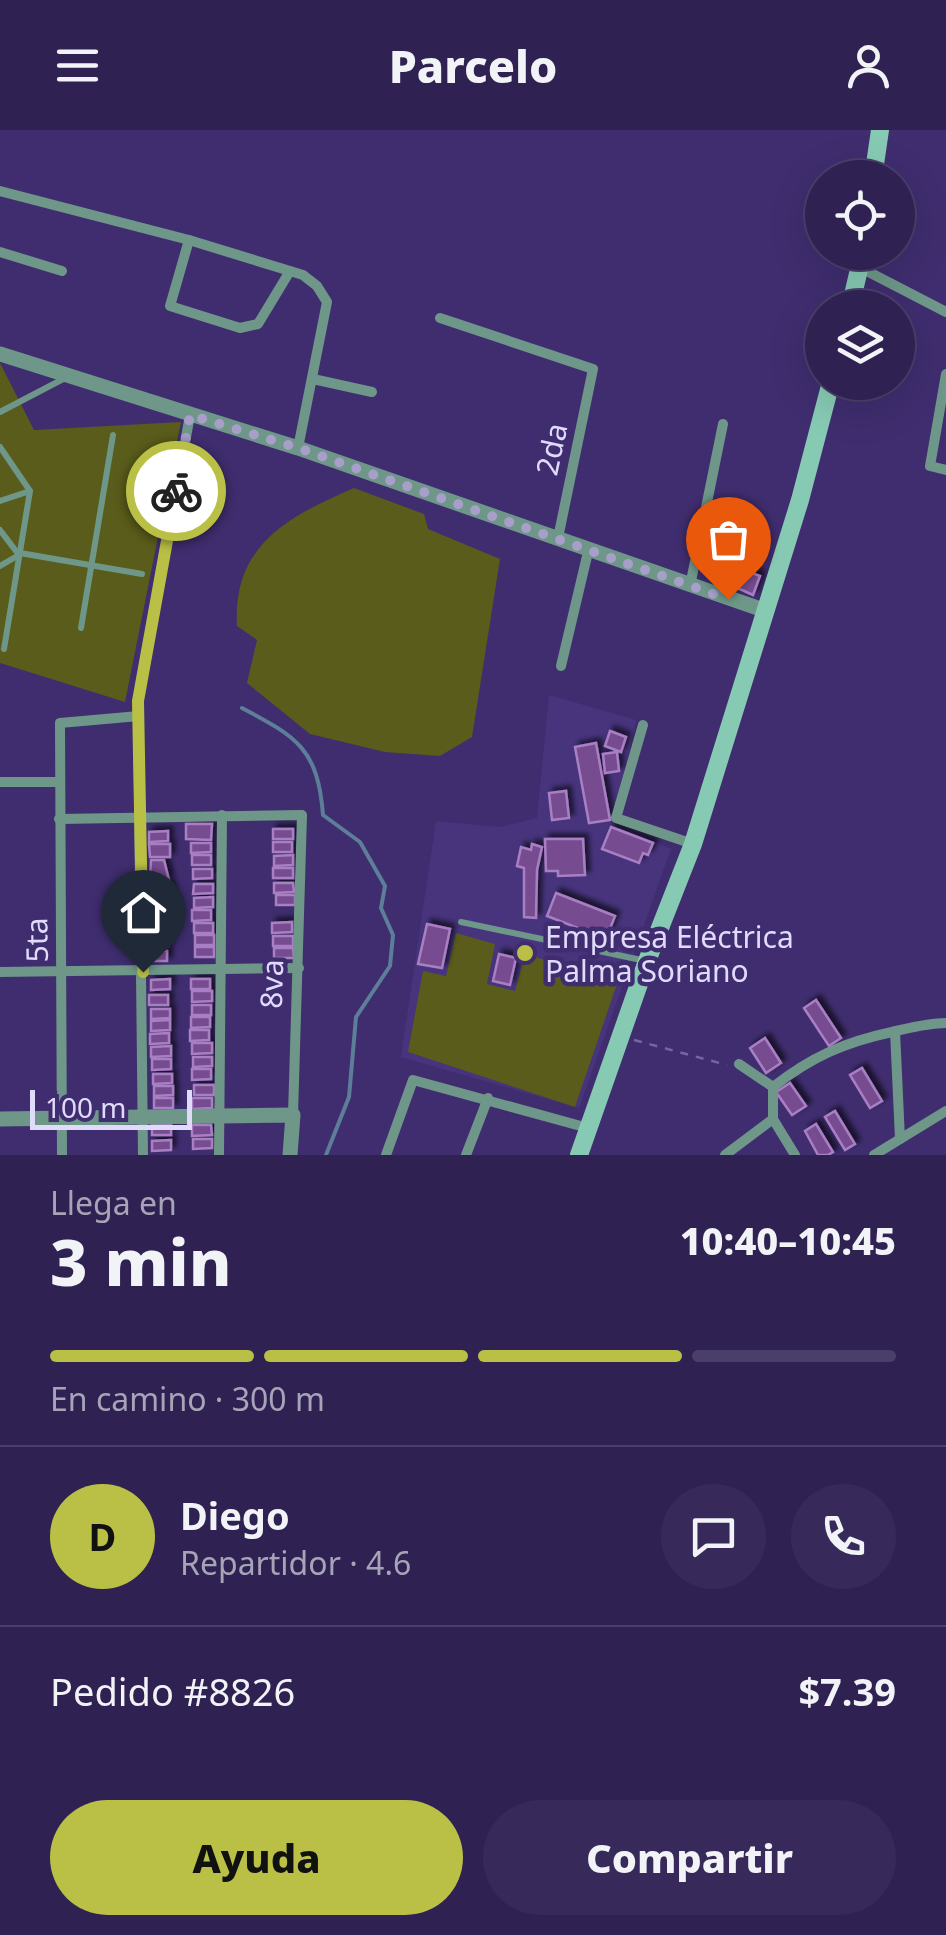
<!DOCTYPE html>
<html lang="es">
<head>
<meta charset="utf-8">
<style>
  body { margin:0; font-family:"Noto Sans",sans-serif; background:#372a5a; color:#f1f3f6; height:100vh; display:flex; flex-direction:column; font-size:38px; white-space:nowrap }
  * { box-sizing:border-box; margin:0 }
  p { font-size:32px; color:#a7a4b8 }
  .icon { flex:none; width:55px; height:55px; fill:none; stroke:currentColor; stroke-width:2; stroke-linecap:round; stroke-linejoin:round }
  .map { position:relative; height:1025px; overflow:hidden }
  .panel { display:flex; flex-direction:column; background:#2f2253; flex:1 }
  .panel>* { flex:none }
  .controls { position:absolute; left:805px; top:30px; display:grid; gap:20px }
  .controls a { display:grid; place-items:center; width:110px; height:110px; border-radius:50%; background:#2f2253; box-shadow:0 10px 40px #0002,0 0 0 2px #4a3f6a; font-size:50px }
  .scale { position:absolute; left:30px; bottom:25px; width:162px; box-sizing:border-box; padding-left:10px; border:5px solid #e0dbfb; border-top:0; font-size:28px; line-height:35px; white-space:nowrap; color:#e0dbfb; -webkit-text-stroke:8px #3f2d6f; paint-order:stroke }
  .pin { position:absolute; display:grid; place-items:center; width:85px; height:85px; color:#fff; margin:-102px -42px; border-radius:50% 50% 50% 0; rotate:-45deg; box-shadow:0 0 10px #0007 }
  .pin .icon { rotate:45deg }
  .courier { position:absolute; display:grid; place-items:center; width:100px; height:100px; margin:-50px; border:8px solid #bac045; border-radius:50%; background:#fff; color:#222; box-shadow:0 2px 12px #0007 }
  .headline em { font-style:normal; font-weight:800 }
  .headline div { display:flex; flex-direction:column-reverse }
  .headline { display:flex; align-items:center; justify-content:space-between; height:170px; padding:0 50px }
  h1 { font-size:65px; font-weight:800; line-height:75px }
  .bar { display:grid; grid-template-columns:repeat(4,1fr); gap:15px 10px; align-content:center; height:120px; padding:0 50px }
  .bar i { height:12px; border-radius:8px; background:#4a3f6a }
  .bar .active { background:#bac045 }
  .bar p { grid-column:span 4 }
  .line { display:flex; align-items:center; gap:25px; padding:0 50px; border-top:2px solid #4a3f6a }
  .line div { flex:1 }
  .round { display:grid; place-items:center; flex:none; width:105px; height:105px; border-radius:52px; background:#372a5a }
  .button { display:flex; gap:20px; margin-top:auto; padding:20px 50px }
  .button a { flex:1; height:115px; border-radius:60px; background:#bac045; color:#111; font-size:40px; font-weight:800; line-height:115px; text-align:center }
  .button a+a { background:#372a5a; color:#f1f3f6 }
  header { display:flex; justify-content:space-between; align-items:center; height:130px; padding:0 50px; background:#2f2253; font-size:45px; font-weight:800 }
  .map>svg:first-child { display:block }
</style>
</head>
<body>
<header><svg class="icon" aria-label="menu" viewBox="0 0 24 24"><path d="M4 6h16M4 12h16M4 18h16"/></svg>Parcelo<svg class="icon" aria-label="person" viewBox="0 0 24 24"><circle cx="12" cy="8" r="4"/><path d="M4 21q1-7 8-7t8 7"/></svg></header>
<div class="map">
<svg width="946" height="1025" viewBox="0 0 946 1025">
  <defs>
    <filter id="shadow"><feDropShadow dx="4.5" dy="-4.5" stdDeviation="2.5" flood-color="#0009"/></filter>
  </defs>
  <rect width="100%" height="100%" fill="#3f2d6f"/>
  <polygon fill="#47347d" points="549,565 636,590 613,693 671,719 579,978 401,927 436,691 500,697 537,688"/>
  <g fill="#595c1a">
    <polygon points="0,233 34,300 181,292 125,572 0,533"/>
    <path d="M354,358L424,384L428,399L500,429L472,607L440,626L385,622L310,604L247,553L257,510L237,496C232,415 289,386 354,358Z"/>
    <polygon points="456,803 495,814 487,854 515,861 525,824 618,851 575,977 408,922 423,841 446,846"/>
  </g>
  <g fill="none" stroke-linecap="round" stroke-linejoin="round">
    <path stroke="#5c7e98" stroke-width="4" d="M242,578C297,607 318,619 323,685L360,712L385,756L381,778L393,805L390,836L356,887L349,967L326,1025"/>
  </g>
  <g fill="#764c8f" stroke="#a97fc4" stroke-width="2.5" filter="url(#shadow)">
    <polygon points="741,439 760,446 753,465 735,457"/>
    <polygon points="610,601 626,607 621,622 605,616"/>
    <polygon points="596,613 610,690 589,693 575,617"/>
    <polygon points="617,622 619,641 605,643 603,624"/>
    <polygon points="566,661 569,688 552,690 549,663"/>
    <polygon points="186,694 212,694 211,710 186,709"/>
    <polygon points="611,697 653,713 648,725 643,723 639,733 602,719"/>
    <rect x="273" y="699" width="20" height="10"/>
    <polygon points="168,701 168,711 149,712 149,702"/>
    <polygon points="545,709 583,709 585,745 558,746 558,741 546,741"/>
    <rect x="273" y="712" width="19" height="10"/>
    <polygon points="191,713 211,713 211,722 191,723"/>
    <polygon points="149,714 170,714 170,727 150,727"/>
    <polygon points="532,714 542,717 537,740 536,788 524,787 524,738 517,736 521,717 531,720"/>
    <rect x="192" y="725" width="19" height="10"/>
    <polygon points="293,725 293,735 274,736 274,726"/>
    <polygon points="151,730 164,730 169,750 150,751"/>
    <rect x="273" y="738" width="20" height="10"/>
    <polygon points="193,739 212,739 212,748 193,749"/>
    <polygon points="274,753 293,753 294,762 274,763"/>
    <polygon points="194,754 213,754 213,763 193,764"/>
    <rect x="150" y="755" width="20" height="10"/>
    <polygon points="556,763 615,786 606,809 547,786"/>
    <rect x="276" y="765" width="19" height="10"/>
    <polygon points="213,767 213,777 194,778 194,768"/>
    <rect x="148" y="777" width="19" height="10"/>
    <polygon points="192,780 211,780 211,790 192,791"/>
    <polygon points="292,792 292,802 272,803 272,793"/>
    <rect x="194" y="793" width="19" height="10"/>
    <polygon points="149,794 168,794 168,803 149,804"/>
    <polygon points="427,794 450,799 442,838 418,834"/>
    <rect x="195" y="805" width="19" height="10"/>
    <polygon points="168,806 168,816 149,817 149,807"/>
    <rect x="273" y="806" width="20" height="10"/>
    <rect x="195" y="817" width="19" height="10"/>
    <polygon points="274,818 293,818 294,828 274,828"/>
    <rect x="148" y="821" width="19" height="10"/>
    <polygon points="499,824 516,828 510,855 493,851"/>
    <polygon points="170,849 170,859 151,860 151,850"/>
    <rect x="191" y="849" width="19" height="10"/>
    <polygon points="192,861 212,861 212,871 192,872"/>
    <rect x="149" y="865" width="19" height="10"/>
    <polygon points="816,870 841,908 829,916 804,878"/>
    <rect x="192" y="875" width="19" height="10"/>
    <polygon points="151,879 170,879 170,888 151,889"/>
    <polygon points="191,887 210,887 210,897 191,898"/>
    <polygon points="170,890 170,900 151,901 151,891"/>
    <polygon points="190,900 209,900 209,910 190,911"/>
    <polygon points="169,903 169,913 150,914 150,904"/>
    <polygon points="765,908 781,933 766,943 750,918"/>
    <polygon points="192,913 212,913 212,923 192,924"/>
    <polygon points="171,916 171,926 151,927 151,917"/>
    <polygon points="193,927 212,927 212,936 193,937"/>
    <polygon points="152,929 171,929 171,939 152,940"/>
    <polygon points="862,938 882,971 870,978 850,945"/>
    <polygon points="192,939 211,939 211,949 192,950"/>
    <polygon points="153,944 172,944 172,953 153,954"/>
    <polygon points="790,953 806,976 792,985 776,962"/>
    <rect x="194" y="955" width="20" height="10"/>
    <polygon points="154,956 173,956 173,965 154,966"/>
    <rect x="154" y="968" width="19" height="10"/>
    <polygon points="192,968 212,968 212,978 192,979"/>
    <polygon points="835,981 855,1014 845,1020 825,987"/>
    <polygon points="816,994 833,1022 828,1025 818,1025 805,1001"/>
    <rect x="152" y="995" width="19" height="10"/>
    <polygon points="192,995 211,995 212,1005 192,1006"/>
    <polygon points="193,1009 212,1009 212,1018 193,1019"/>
    <polygon points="171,1010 171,1020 152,1021 152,1011"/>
  </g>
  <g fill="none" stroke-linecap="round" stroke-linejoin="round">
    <polyline stroke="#75679e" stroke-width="2.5" stroke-dasharray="8 8" stroke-linecap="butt" points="634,910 727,935"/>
    <g stroke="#6e9789" stroke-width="6">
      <polyline points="0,282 67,247"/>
      <polyline points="0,317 30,361 4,519"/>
      <polyline points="0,371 30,361"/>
      <polyline points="0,400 19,425 0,436"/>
      <polyline points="20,423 142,444"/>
      <polyline points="81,498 113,305"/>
      <polyline points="461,792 646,831"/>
    </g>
    <g stroke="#6e9789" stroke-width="10">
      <polyline points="0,61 189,110 303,145 317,156 327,172 298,318"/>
      <polyline points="189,110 170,176 240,198 258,194 290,141"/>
      <polyline points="0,122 62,141"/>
      <polyline points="861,138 946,182"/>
      <polyline points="440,188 593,239 558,408"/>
      <polyline points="946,244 930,336 946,340"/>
      <polyline points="313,249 372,262"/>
      <polyline points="690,456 723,294"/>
      <polyline points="561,536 588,422"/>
      <polyline points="643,595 616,688 693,714"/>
      <polyline points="0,652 60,652"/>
      <polyline points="59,689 302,685 293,985"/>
      <polyline points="0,842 299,838"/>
      <polyline points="895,901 900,1009"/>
      <polyline points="739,934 773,957 773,989 795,1025"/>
      <path d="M773,957C811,927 845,912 892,902C910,898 927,893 946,893"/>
      <polyline points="62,1025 60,593 139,586"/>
      <polyline points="143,1025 138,571 190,285"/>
      <polyline points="219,1025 222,685"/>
      <polyline points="386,1025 413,950 588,998"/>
      <polyline points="466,1025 488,968"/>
      <polyline points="725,1025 773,989"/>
      <polyline points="874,1025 946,981"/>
    </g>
    <g stroke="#6e9789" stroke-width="15">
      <polyline points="0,224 298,318 766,481"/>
      <polyline points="0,989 293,985 290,1025"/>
    </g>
    <g stroke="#87cab4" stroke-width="18">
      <polyline points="873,48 880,0"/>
      <polyline points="850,178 863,122"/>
      <polyline points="579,1025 647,831 693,714 800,370 831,252"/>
    </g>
  </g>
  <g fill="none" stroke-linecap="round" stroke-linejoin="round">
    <polyline stroke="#a89eca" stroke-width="10" stroke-dasharray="0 18" points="176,361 190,285 298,318 728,469"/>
    <polyline stroke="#bac045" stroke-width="12" points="143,842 138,571 176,361"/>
  </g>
  <circle fill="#bac045" stroke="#3f2d6f" stroke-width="4" cx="525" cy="823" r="10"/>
  <g text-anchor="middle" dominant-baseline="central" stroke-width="9" stroke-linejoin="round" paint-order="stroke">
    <g font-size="30" fill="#e0dbfb" stroke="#3f2d6f">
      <text transform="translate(551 319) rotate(-78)">2da</text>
      <text transform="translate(36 810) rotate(-91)">5ta</text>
      <text transform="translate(271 854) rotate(-88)">8va</text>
    </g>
    <g font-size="30" fill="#e0dbfb" stroke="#3f2d6f" text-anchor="start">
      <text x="545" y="806">Empresa Eléctrica<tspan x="545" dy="34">Palma Soriano</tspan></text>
    </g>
  </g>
</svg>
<div class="controls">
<a><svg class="icon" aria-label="locate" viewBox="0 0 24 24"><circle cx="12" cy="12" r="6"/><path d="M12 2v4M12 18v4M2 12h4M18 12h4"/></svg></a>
<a><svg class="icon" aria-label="layers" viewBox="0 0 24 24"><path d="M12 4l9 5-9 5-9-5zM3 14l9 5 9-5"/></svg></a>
</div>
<div class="scale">100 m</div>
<div class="pin" style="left:728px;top:469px;background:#ea580c"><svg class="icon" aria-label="bag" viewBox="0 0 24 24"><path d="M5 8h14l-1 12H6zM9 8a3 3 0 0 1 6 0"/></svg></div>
<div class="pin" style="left:143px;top:842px;background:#1f2937"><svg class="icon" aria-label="home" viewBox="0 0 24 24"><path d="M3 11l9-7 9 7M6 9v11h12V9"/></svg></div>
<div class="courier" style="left:176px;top:361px"><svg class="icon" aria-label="bike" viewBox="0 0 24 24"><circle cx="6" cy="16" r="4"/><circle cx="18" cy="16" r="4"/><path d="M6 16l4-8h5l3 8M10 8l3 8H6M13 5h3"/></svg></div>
</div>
<section class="panel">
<div class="headline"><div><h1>3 min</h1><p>Llega en</p></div><em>10:40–10:45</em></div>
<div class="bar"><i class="active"></i><i class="active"></i><i class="active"></i><i></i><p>En camino · 300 m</p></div>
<div class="line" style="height:180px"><b class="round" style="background:#bac045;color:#111">D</b><div><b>Diego</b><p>Repartidor · 4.6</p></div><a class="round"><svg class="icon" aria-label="chat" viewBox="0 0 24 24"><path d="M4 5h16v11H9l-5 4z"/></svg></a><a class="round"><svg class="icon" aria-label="phone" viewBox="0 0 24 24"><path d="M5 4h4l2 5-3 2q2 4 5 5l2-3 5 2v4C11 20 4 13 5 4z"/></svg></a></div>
<div class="line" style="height:130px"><div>Pedido #8826</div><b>$7.39</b></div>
<div class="button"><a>Ayuda</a><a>Compartir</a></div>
</section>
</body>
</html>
